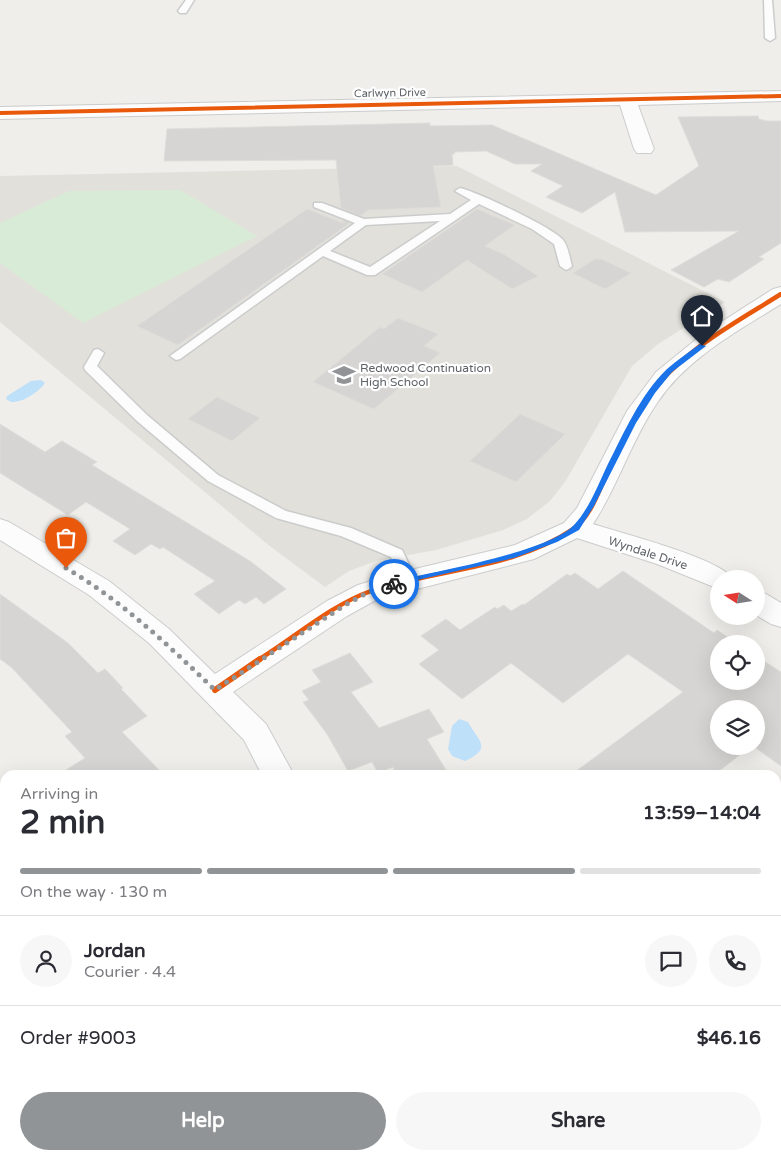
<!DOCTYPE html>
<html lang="en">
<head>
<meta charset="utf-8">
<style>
  body { margin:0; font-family:"Varela Round",sans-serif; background:#f7f7f7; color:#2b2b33; height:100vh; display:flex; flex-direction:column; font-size:19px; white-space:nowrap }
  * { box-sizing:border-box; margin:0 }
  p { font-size:16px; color:#7c7c81 }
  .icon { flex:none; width:28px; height:28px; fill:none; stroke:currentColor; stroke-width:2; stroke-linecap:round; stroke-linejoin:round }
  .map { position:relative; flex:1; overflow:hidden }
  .panel { position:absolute; left:0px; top:770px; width:781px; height:390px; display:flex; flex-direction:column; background:#fff; border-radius:15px 15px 0 0; box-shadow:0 5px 20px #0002 }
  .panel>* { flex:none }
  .needle { width:32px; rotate:282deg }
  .tools { position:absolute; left:710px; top:570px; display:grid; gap:10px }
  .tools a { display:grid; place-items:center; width:55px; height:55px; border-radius:50%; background:#fff; box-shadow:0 5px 20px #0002; font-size:25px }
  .pin { position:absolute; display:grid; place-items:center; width:42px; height:42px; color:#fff; margin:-51px -21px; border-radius:50% 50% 50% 0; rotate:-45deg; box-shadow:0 0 5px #0007 }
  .pin .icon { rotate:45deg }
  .courier { position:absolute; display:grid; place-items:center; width:50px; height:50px; margin:-25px; border:4px solid #1a73e8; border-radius:50%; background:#fff; color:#222; box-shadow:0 1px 6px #0007 }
  .summary em { font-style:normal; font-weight:700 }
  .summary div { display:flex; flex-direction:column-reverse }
  .summary { display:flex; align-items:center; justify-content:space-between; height:85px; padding:0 20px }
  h1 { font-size:32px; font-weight:700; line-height:38px }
  .bar { display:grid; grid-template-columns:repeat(4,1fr); gap:8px 5px; align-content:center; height:60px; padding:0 20px }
  .bar i { height:6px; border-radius:4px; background:#e1e1e2 }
  .bar .active { background:#919496 }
  .bar p { grid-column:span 4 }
  .line { display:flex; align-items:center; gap:12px; padding:0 20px; border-top:1px solid #e1e1e2 }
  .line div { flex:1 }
  .round { display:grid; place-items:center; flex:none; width:52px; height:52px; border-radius:26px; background:#f7f7f7 }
  .primary-button { display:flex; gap:10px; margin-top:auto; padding:10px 20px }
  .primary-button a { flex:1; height:58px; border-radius:30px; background:#919496; color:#fff; font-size:20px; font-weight:700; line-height:58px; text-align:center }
  .primary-button a+a { background:#f7f7f7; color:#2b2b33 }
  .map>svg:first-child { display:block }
</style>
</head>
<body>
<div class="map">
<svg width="781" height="1160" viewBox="0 0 781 1160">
  <rect width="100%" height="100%" fill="#efeeea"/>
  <polygon fill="#e2e0da" points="457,166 725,302 658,344 632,366 565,482 550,501 527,519 503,530 436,550 376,561 349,571 325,587 271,547 0,322 0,176"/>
  <polygon fill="#d8ebd6" points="180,190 257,236 83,323 0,263 0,223 69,191"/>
  <g fill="#bfe0f9">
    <path d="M41,380L45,383C39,392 22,403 11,402L6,399L7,396L31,381Z"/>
    <path d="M459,719L468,722C479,742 493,748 465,761L452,756L448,749L452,726Z"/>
  </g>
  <g fill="#d6d5d3" stroke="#deddd9">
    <polygon points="758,116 759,119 767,121 781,121 781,243 759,257 764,259 729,282 718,279 704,287 671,270 739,231 625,232 615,192 582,213 546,197 563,186 531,171 542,164 515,164 486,151 454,152 455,154 452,154 453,165 433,166 441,207 368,210 360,216 341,208 336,160 164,161 167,129 386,124 430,123 430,126 492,125 656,195 699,166 678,117"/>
    <polygon points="307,209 343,223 343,220 350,223 178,345 137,326"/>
    <polygon points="477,209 515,225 485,246 505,255 538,276 512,289 467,260 422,292 382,274"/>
    <polygon points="595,259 601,259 631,273 605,289 573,273"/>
    <polygon points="398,318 438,334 424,346 440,353 374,409 313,382 380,327 384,329"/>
    <polygon points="217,397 260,418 232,441 188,419"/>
    <polygon points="520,414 565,434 516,482 470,461"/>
    <polygon points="0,424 45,452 62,441 97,462 92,465 250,561 286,589 264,604 256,597 245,604 239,600 219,614 194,594 215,581 163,547 160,549 151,544 135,555 113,541 130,529 86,502 68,515 0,473"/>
    <polygon points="623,571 714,633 717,630 738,644 719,644 719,681 756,681 756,656 781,672 781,766 753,746 756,746 756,709 719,709 719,746 751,746 714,775 571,775 683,692 628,654 563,703 511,663 462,699 419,664 439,650 421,636 446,619 460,630 495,607 497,609 504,605 511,611 523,604 524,605 567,574 570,576 575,573 598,589"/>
    <polygon points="0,594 68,643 98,673 105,669 123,688 121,689 147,716 122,732 164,775 58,775 85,758 65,736 72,732 11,667 0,659"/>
    <polygon points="350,653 373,682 351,692 379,728 429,709 444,732 427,739 449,775 397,775 393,767 378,773 372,762 348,771 327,734 303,702 309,700 302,691 321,682 312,670"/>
  </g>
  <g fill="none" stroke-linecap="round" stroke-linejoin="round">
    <defs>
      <g id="service">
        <polygon points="186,0 194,0 186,13 180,13 178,11"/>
        <polygon points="764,0 772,0 775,38 770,41 765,38"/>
        <path d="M460,188C477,192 552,227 563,240C568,246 570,259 572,266L570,268L566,270L560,266L554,244L532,229L479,204L375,275H367L323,256L180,359L176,360L170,356L355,223L314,207V203H322L364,219L450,214L471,200L455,191ZM440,221L370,267L330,251L366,225Z"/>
        <polygon points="98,349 104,353 97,366 147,415 218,475 286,511 351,528 402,550 417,581 414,585 404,585 391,557 341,536 276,518 208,481 137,421 85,370 84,367 94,350"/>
      </g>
      <g id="minor">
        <polygon points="781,91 781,101 638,105 654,149 651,153 637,153 634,149 620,105 0,119 0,107"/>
        <path d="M781,287V304C736,332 687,358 657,403C631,441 618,486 593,524C620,533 720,558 733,579H719V589L657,564L577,538L534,559L378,599L347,616L233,692L266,724L294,775H262L244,740L149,643L89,595L0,540V519L9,522L109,581L169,629L215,674L327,601L358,585L394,574L515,545L564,523L577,508L627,411L656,372L704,333L773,289Z"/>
        <polygon points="756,591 766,594 781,603 781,627 771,624 756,615"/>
        <polygon points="781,817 781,847 776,848 776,818"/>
        <polygon points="273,1155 311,1155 309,1160 271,1160"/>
      </g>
    </defs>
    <use href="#service" stroke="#cbcccc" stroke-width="3"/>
    <use href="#minor" stroke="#cbcccc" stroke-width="2"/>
    <use href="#service" fill="#fdfcfc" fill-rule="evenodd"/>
    <use href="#minor" fill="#fdfcfc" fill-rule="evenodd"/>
    <defs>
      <polyline id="cycleway-far2" points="0,113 781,96"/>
      <path id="cycleway-far1" d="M258,660C294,638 331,605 371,591C437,569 514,569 573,529C591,517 599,490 608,471C619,447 631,423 645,401C679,352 732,325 781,294"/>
      <polyline id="cycleway" points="215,690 260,659"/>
    </defs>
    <use href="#cycleway-far2" stroke="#fff" stroke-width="5.5"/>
    <use href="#cycleway-far1" stroke="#fff" stroke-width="8"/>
    <use href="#cycleway" stroke="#fff" stroke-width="9"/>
    <use href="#cycleway-far2" stroke="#e8590c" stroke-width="4"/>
    <use href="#cycleway-far1" stroke="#e8590c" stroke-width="4.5"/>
    <use href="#cycleway" stroke="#e8590c" stroke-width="6"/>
  </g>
  <path fill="#1a73e8" d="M700,344L706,346L672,372L655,393L636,423L594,506L579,530L557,542L514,558L391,586L390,584L394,581C434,572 548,552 574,525C589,509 598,485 607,466C624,433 640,395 667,369C677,360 689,352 700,344Z"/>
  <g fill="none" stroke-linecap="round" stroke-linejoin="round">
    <path stroke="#919496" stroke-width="5" stroke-dasharray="0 9" d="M66,568C122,601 168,645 215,690L345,605L367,593L394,584"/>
  </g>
  <defs>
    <symbol id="school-bare" viewBox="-9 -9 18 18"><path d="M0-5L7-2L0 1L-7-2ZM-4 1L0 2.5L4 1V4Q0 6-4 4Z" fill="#919496" stroke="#fff" stroke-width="2.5" paint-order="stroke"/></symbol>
  </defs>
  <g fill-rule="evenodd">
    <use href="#school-bare" x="328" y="359" width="32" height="32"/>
  </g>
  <g text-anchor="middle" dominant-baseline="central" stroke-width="4.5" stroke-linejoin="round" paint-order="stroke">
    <g font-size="11" fill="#5f6368" stroke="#fff">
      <text transform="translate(390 93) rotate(-1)">Carlwyn Drive</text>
    </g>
    <g font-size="12" fill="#5f6368" stroke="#fff" text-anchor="start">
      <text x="360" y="368">Redwood Continuation<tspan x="360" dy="14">High School</tspan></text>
    </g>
    <g font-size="12" fill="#5f6368" stroke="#fff">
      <text transform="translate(648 553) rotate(18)">Wyndale Drive</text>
    </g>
  </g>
</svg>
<div class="tools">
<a><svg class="needle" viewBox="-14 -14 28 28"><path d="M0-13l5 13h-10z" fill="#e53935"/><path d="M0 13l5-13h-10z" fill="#7c7c81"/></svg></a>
<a><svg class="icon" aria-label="locate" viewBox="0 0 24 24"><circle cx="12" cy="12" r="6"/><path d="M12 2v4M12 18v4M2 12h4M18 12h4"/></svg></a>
<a><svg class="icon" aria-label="layers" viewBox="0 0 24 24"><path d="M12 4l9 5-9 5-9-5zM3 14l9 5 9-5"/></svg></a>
</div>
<div class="pin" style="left:66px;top:568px;background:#ea580c"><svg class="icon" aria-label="bag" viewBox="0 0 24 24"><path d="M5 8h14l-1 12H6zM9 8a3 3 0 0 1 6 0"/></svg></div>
<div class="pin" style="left:702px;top:346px;background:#1f2937"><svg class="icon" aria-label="home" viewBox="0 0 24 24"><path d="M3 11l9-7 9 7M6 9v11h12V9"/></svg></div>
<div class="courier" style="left:394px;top:584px"><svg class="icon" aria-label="bike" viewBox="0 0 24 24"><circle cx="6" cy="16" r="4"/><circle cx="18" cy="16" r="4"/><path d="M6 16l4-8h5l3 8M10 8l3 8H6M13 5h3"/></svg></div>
<section class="panel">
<div class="summary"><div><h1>2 min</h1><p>Arriving in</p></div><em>13:59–14:04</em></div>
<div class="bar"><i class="active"></i><i class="active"></i><i class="active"></i><i></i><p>On the way · 130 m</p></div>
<div class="line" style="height:90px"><a class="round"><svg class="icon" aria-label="person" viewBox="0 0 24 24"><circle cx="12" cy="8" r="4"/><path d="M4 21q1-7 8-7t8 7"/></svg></a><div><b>Jordan</b><p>Courier · 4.4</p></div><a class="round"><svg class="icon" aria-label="chat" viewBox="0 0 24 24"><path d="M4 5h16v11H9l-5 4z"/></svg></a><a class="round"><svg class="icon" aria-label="phone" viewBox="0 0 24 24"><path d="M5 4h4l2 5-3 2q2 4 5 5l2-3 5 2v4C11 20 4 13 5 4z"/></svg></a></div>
<div class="line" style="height:65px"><div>Order #9003</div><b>$46.16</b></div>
<div class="primary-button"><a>Help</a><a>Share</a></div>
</section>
</div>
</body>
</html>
